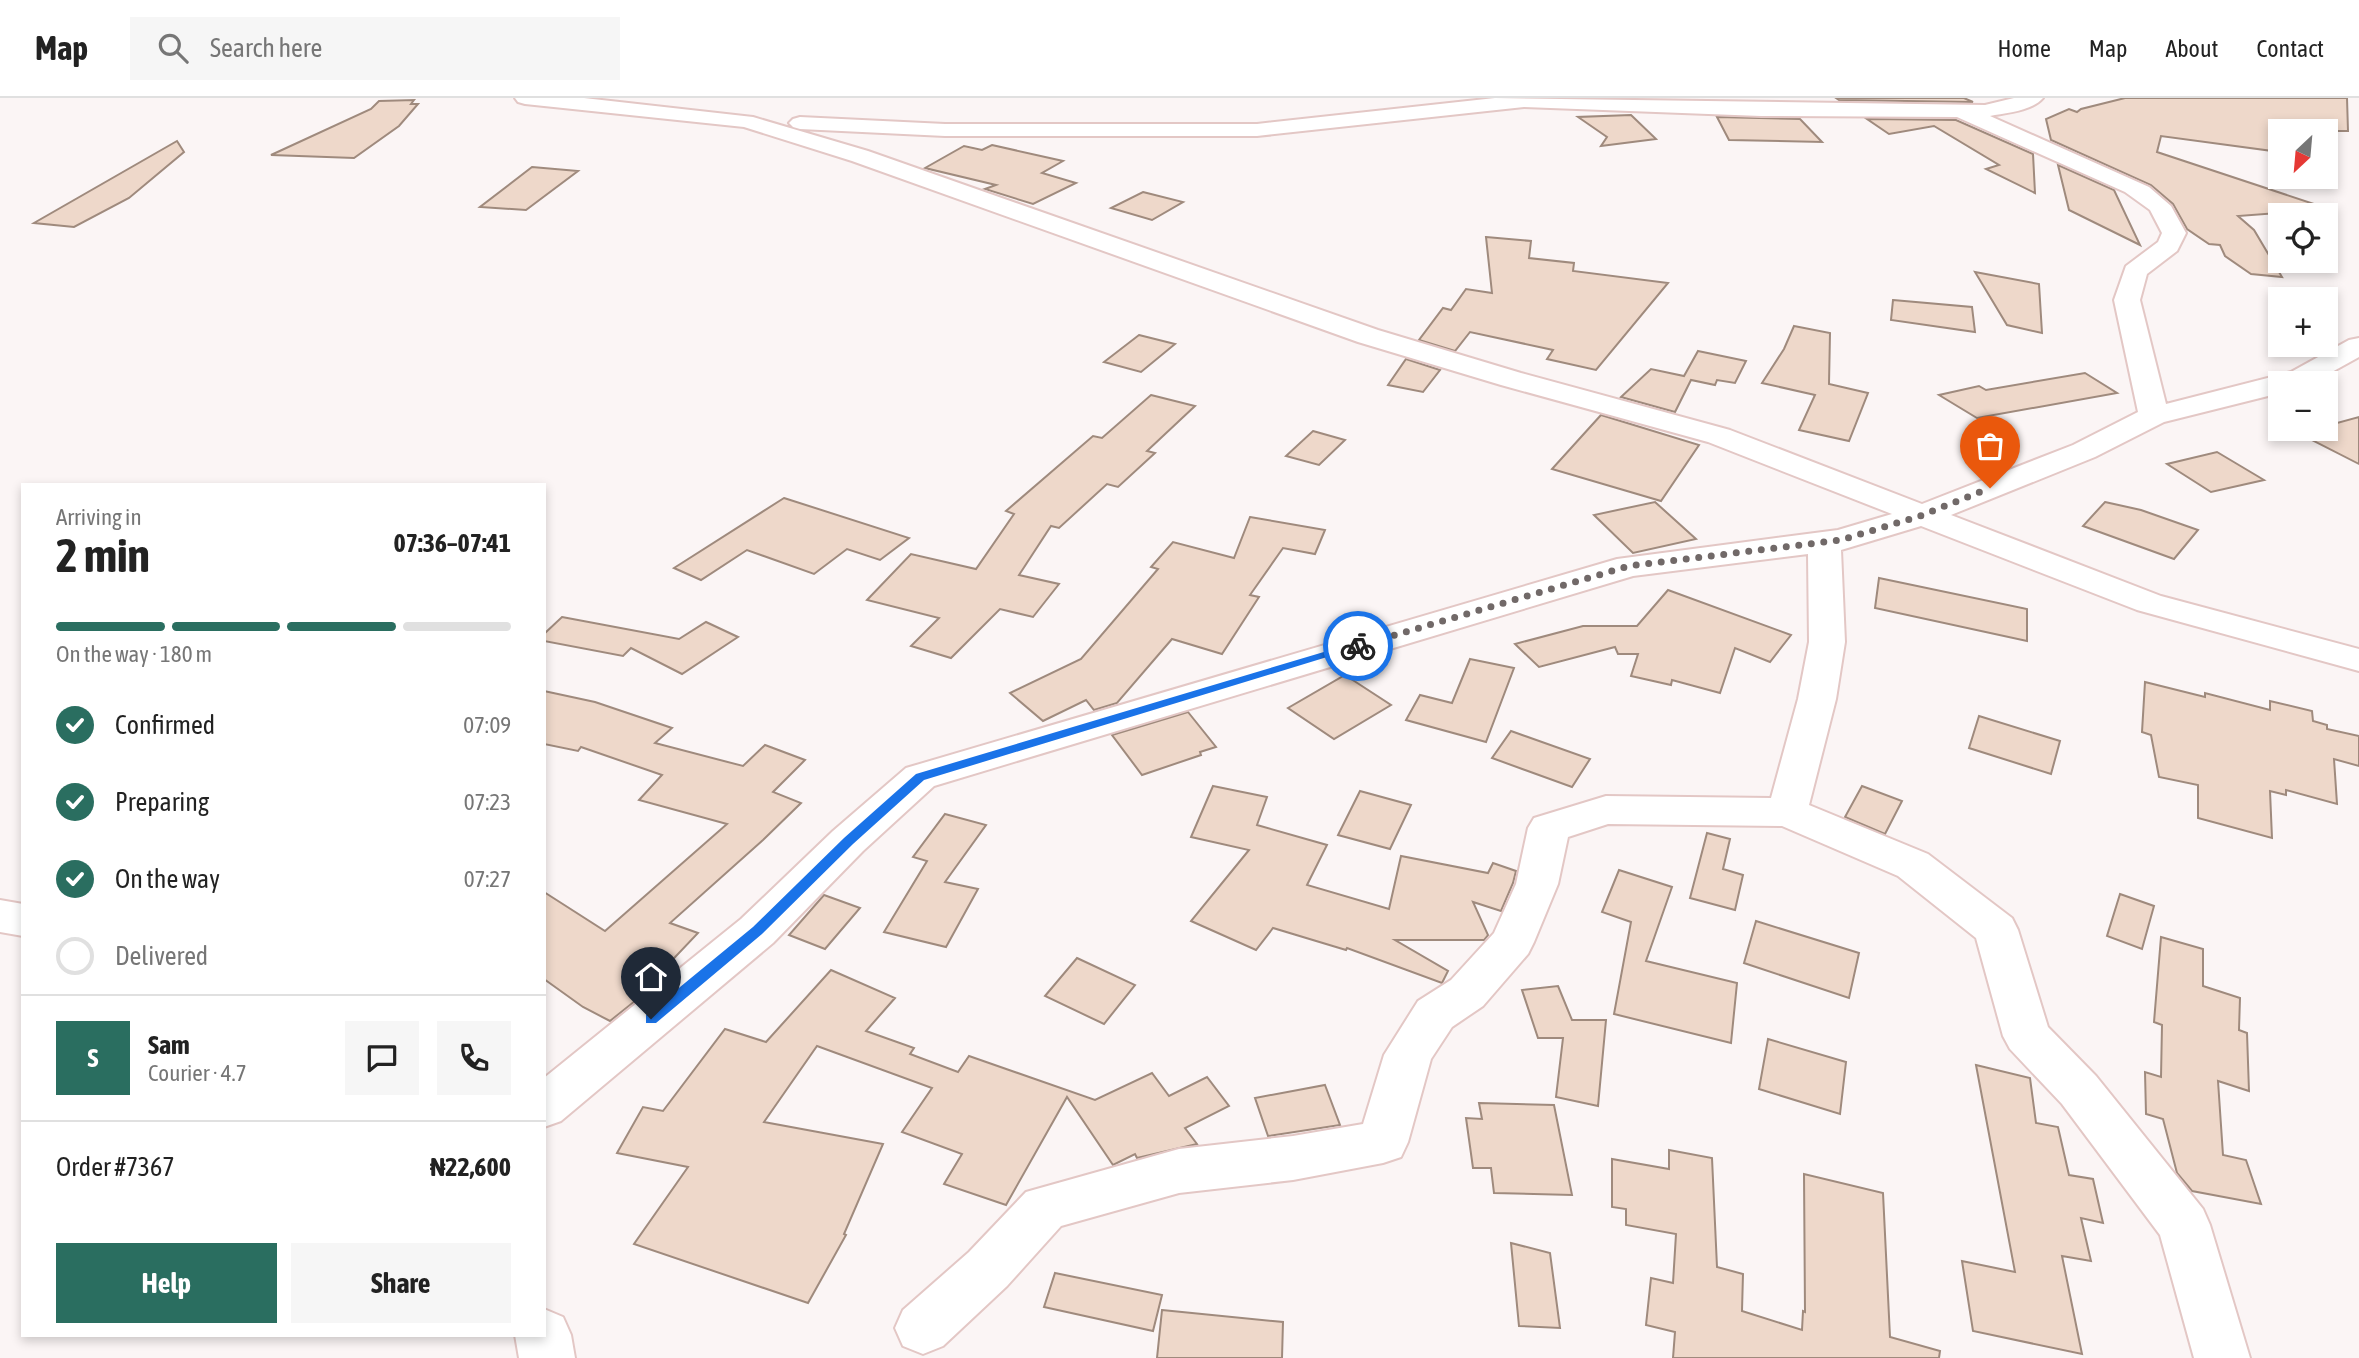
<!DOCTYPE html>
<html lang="en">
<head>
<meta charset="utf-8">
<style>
  body { margin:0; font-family:"Asap Condensed",sans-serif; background:#f6f6f6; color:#222; height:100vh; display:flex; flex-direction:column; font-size:26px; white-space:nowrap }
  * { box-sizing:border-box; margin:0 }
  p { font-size:23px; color:#767676 }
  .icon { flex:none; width:38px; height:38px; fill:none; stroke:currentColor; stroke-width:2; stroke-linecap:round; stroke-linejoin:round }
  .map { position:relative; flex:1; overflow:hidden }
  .sheet { position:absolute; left:21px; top:385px; width:525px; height:854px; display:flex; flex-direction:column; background:#fff; border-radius:0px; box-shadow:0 4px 10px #0003 }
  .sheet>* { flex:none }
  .needle { width:46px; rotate:206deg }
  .fabs { position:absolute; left:2268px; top:21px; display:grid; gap:14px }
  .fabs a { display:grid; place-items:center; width:70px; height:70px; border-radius:0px; background:#fff; box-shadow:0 4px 10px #0003; font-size:35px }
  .pin { position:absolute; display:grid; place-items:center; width:60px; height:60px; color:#fff; margin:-72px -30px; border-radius:50% 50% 50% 0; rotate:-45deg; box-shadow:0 0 7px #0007 }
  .pin .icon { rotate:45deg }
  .courier { position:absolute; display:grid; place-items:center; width:70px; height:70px; margin:-35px; border:5px solid #1a73e8; border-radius:50%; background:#fff; color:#222; box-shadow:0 2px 9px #0007 }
  .summary em { font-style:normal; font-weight:700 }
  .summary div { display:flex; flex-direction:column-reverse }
  .summary { display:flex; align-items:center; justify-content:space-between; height:119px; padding:0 35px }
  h1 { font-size:46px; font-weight:700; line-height:52px }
  .bar { display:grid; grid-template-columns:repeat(4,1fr); gap:10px 7px; align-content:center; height:84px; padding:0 35px }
  .bar i { height:9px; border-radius:5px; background:#e0e0e0 }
  .bar .current { background:#2a6e60 }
  .bar p { grid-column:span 4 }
  .line { display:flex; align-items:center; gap:18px; padding:0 35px; border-top:2px solid #e0e0e0 }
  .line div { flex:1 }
  .round { display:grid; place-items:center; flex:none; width:74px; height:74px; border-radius:0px; background:#f6f6f6 }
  ol { padding:0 35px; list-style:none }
  li { display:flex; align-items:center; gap:21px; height:77px }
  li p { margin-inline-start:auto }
  li .icon { padding:7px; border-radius:50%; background:#2a6e60; color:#fff; stroke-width:4 }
  li:last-child { color:#767676 }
  li i { width:38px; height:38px; border:4px solid #e0e0e0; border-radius:50% }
  .button { display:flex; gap:14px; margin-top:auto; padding:14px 35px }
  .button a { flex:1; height:80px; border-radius:0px; background:#2a6e60; color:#fff; font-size:28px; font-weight:700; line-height:80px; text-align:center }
  .button a+a { background:#f6f6f6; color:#222 }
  header { display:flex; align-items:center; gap:42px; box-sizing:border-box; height:98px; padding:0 35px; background:#fff; border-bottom:2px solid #e0e0e0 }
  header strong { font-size:33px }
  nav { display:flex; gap:38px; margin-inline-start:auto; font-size:24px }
  .search { width:490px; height:63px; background:#f6f6f6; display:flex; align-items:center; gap:18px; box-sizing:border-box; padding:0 24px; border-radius:0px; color:#767676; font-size:26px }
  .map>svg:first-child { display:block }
</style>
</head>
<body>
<header>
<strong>Map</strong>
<div class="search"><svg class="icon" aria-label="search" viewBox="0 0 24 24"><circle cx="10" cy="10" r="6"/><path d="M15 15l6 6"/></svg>Search here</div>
<nav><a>Home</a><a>Map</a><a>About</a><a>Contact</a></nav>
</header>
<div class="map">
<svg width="2359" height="1260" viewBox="0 0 2359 1260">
  <rect width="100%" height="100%" fill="#fbf5f5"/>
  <g fill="#eed8ca" stroke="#9f8a7d" stroke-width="2">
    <polygon points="1836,0 1964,0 1973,4 1839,2"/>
    <polygon points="2125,0 2347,0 2348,33 2280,33 2280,54 2161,38 2157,54 2329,111 2238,118 2254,132 2282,179 2251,176 2225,158 2220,147 2209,146 2187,131 2173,106 2151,87 2051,42 2046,21 2069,11 2077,14 2081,11"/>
    <polygon points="414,2 411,6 418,6 399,28 354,60 271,57 371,11 379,3"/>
    <polygon points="1631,17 1656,41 1601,48 1607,39 1578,19"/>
    <polygon points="1717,19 1800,21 1822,44 1729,42"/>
    <polygon points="1867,21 1956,22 2033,56 2035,95 1986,71 1999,67 1934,28 1889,36"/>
    <polygon points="177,43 184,54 129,100 74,129 34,125"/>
    <polygon points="992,47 1063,63 1042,75 1076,85 1033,106 985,91 996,87 925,70 964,48 982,52"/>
    <polygon points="2058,67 2114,92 2140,147 2069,112"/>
    <polygon points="532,69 578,73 526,112 480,109"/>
    <polygon points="1143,94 1183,104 1152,122 1111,110"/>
    <polygon points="1486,139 1531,143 1529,160 1574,165 1573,173 1668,185 1596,272 1547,261 1553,252 1470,234 1455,253 1419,242 1443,210 1451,212 1466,191 1492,195"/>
    <polygon points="1975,174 2039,186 2042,235 2007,227"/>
    <polygon points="1893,202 1972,209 1975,234 1891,222"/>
    <polygon points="1794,228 1830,235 1829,286 1868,295 1849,343 1799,332 1815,297 1762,285 1784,251"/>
    <polygon points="1139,237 1175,246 1141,274 1104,264"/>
    <polygon points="1698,253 1746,263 1735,285 1717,282 1715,287 1691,282 1675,314 1621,299 1651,271 1684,278"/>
    <polygon points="1406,261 1440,272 1423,294 1388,287"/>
    <polygon points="2085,275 2117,295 1977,320 1939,297 1979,288 1986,292"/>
    <polygon points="1151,297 1195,308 1147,353 1155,355 1118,389 1107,386 1059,430 1051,428 1019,477 1059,486 1033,519 1000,511 951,560 911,548 939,520 867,502 911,456 976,471 1014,416 1006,413 1093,338 1102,340"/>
    <polygon points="1601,317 1699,347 1661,403 1552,371"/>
    <polygon points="2359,319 2359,366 2300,336 2326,331 2326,328"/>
    <polygon points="1313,333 1345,342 1319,367 1286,358"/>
    <polygon points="2217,354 2264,382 2211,394 2167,366"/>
    <polygon points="784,400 909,440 880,462 847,451 814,476 747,452 701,482 674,470"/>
    <polygon points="1655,404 1696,441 1633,455 1594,417"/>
    <polygon points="2105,404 2141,412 2198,432 2174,461 2083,428"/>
    <polygon points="1250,419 1325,432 1315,456 1283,450 1250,497 1259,499 1222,556 1172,541 1117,605 1094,612 1086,602 1043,623 1010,595 1081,561 1158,471 1151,469 1173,444 1234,460"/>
    <polygon points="1879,480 2027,511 2027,543 1875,510"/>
    <polygon points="1668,492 1791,537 1770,564 1735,550 1720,595 1672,582 1671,587 1631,578 1638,556 1618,556 1615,549 1539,569 1515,546 1583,528 1637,528"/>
    <polygon points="562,519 679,541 706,524 738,539 682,576 631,550 623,558 544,543 544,536"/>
    <polygon points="1470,561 1514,570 1486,644 1406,622 1420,597 1452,605"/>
    <polygon points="1345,577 1391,607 1334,641 1288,610"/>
    <polygon points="2145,584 2205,599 2205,595 2270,612 2270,603 2312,613 2313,623 2327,627 2327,631 2359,638 2359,668 2334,661 2337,706 2286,692 2286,697 2270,693 2272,740 2198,720 2198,687 2159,679 2151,637 2142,634"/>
    <polygon points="544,593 595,604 672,630 655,645 743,668 765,647 805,662 773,694 801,705 763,742 670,825 698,835 659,876 665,879 610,923 583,909 544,881 544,794 605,833 727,726 639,702 662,677 581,649 578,653 544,646"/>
    <polygon points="1188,614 1216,649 1200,654 1201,657 1142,677 1112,637"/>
    <polygon points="1979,618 2060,643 2051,676 1969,650"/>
    <polygon points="1511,633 1590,661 1572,689 1492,660"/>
    <polygon points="1213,688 1267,699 1257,727 1327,747 1307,787 1389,811 1401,758 1488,775 1493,765 1516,773 1513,785 1501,813 1473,804 1488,837 1484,842 1395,842 1448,873 1442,885 1347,850 1346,852 1273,830 1256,852 1191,823 1249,752 1191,739"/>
    <polygon points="1862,688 1902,703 1885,736 1845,719"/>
    <polygon points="1360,693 1411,707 1390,751 1338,737"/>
    <polygon points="945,716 986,727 945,784 978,791 946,849 884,834 927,763 913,759"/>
    <polygon points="1707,735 1730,741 1723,771 1743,777 1735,812 1690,800"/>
    <polygon points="1619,772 1672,789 1646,863 1737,885 1731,945 1614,916 1631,824 1602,814"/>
    <polygon points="2120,796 2154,808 2142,851 2107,838"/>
    <polygon points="824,797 860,810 825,851 789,837"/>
    <polygon points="1756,823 1859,855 1849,900 1744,865"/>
    <polygon points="2161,839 2203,851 2203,888 2240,900 2239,932 2247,935 2249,993 2218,983 2223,1057 2246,1062 2261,1106 2192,1093 2177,1075 2163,1021 2146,1016 2145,974 2161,979 2162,927 2154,924"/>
    <polygon points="1077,860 1135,887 1104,926 1045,898"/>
    <polygon points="831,872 895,900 866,933 914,950 910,956 958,974 969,958 1095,1002 1152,975 1169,998 1207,979 1229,1008 1185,1030 1197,1046 1137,1060 1135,1056 1113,1067 1067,999 1006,1107 944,1086 962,1056 902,1034 932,990 817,948 764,1024 883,1046 844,1136 846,1137 808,1205 634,1146 688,1069 617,1055 643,1009 663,1013 725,931 766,944"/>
    <polygon points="1558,888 1572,922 1606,922 1598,1008 1556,999 1563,940 1538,940 1522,892"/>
    <polygon points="1768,941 1846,964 1840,1016 1759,991"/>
    <polygon points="1976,967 2030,980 2036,1025 2058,1029 2069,1077 2093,1081 2103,1125 2081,1120 2091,1163 2062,1158 2082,1256 1973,1233 1962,1163 2015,1174"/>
    <polygon points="1325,987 1340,1027 1268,1038 1255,1000"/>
    <polygon points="1479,1005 1554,1007 1572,1097 1494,1095 1491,1070 1473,1070 1466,1020 1482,1021"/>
    <polygon points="1669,1052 1712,1060 1717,1169 1743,1176 1742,1213 1802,1232 1803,1213 1805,1214 1804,1076 1883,1095 1890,1239 1940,1253 1939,1260 1673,1260 1675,1234 1646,1227 1651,1180 1673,1185 1676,1136 1626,1127 1626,1111 1612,1109 1612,1061 1669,1071"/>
    <polygon points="1511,1145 1550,1155 1560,1230 1519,1228"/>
    <polygon points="1055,1175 1162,1197 1153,1233 1044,1209"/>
    <polygon points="1162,1212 1283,1224 1282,1260 1157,1260"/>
  </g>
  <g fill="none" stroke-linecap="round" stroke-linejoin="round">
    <defs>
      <g id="minor">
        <path d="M515,0H584L753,19L868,53L1378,232L1521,275L1730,332L1922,406L2073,347L2138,314L2114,202L2126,168L2158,144L2162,135L2150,112L2125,94L1957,19L1761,18L1524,9L1257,38H945L800,31L793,29L789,25L793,21L800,19L945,26H1257L1495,0L1985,7L2014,0H2043C2032,13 2006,15 1990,18L2149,89L2171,108L2186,135L2177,153L2147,176L2140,202L2166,306L2291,274L2349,242L2359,240V259L2312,285H2280V295L2164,324L2095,359L1951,417L2161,498L2359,551V573L2137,512L1921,428L1841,452L1845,544L1836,601L1809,707L1928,756L2012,820L2018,832L2048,929L2096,978L2203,1111L2210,1127L2250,1260H2194L2160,1137L2062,1006L2010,951L2003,938L1976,840L1898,778L1782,728L1608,726L1568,739L1558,786L1534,844L1528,856L1483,908L1452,929L1431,961L1408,1044L1401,1059L1383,1065L1293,1082L1179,1095L1061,1128L1007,1188L943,1248L923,1256L903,1248L895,1230L903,1212L969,1154L1026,1094L1179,1051L1293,1038L1363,1026L1384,957L1418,903L1451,882L1494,835L1516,786L1528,730L1534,720L1606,698L1771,700L1798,601L1809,544L1808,456L1633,478L934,688L863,753L773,845L561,1023L544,1029V980L741,821L833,733L906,670L1617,461L1838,432L1892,416L1708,344L1501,287L1358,244L852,63L744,29L525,6L518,4Z"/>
        <polygon points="0,802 23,806 23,838 0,834"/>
        <polygon points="544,1211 563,1219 571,1237 575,1260 519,1260 515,1237 544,1237"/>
      </g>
    </defs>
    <use href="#minor" stroke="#e3c7c5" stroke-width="4"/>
    <use href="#minor" fill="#fff" fill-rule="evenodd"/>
  </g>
  <polygon fill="#1a73e8" points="1354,545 1363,548 924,682 853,746 762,836 656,925 646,925 646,917 753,829 844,740 916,676"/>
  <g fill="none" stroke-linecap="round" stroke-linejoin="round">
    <polyline stroke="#716968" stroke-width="7" stroke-dasharray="0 12.6" points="1358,548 1629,468 1841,442 1920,418 1990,390"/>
  </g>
</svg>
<div class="fabs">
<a><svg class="needle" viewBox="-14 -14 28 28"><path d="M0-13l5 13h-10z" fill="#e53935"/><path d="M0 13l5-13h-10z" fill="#767676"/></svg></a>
<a><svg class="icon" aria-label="locate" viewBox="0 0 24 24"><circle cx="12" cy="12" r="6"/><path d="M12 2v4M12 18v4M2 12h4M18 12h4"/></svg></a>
<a>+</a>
<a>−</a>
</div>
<div class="pin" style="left:1990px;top:390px;background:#ea580c"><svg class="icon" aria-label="bag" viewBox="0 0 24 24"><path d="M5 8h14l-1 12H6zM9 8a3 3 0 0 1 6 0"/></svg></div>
<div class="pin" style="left:651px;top:921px;background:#1f2937"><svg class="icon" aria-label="home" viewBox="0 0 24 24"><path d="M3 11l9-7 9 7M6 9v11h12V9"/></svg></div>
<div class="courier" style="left:1358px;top:548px"><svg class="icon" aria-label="bike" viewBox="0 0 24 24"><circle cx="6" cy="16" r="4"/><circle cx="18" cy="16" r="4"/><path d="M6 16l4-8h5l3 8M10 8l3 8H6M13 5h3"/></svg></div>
<section class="sheet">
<div class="summary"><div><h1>2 min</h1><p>Arriving in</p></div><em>07:36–07:41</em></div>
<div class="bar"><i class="current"></i><i class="current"></i><i class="current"></i><i></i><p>On the way · 180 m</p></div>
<ol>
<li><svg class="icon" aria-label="check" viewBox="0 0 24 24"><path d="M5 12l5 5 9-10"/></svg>Confirmed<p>07:09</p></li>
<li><svg class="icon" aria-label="check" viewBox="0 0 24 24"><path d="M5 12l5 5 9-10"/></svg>Preparing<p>07:23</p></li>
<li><svg class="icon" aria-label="check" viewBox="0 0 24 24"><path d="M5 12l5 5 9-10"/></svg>On the way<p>07:27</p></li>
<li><i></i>Delivered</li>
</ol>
<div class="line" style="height:126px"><b class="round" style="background:#2a6e60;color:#fff">S</b><div><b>Sam</b><p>Courier · 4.7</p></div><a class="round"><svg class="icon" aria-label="chat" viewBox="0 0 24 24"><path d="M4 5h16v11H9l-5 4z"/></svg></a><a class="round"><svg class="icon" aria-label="phone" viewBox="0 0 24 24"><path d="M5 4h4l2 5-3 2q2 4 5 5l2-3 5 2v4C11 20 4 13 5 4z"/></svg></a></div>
<div class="line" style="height:91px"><div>Order #7367</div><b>₦22,600</b></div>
<div class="button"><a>Help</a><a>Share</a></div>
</section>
</div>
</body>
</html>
